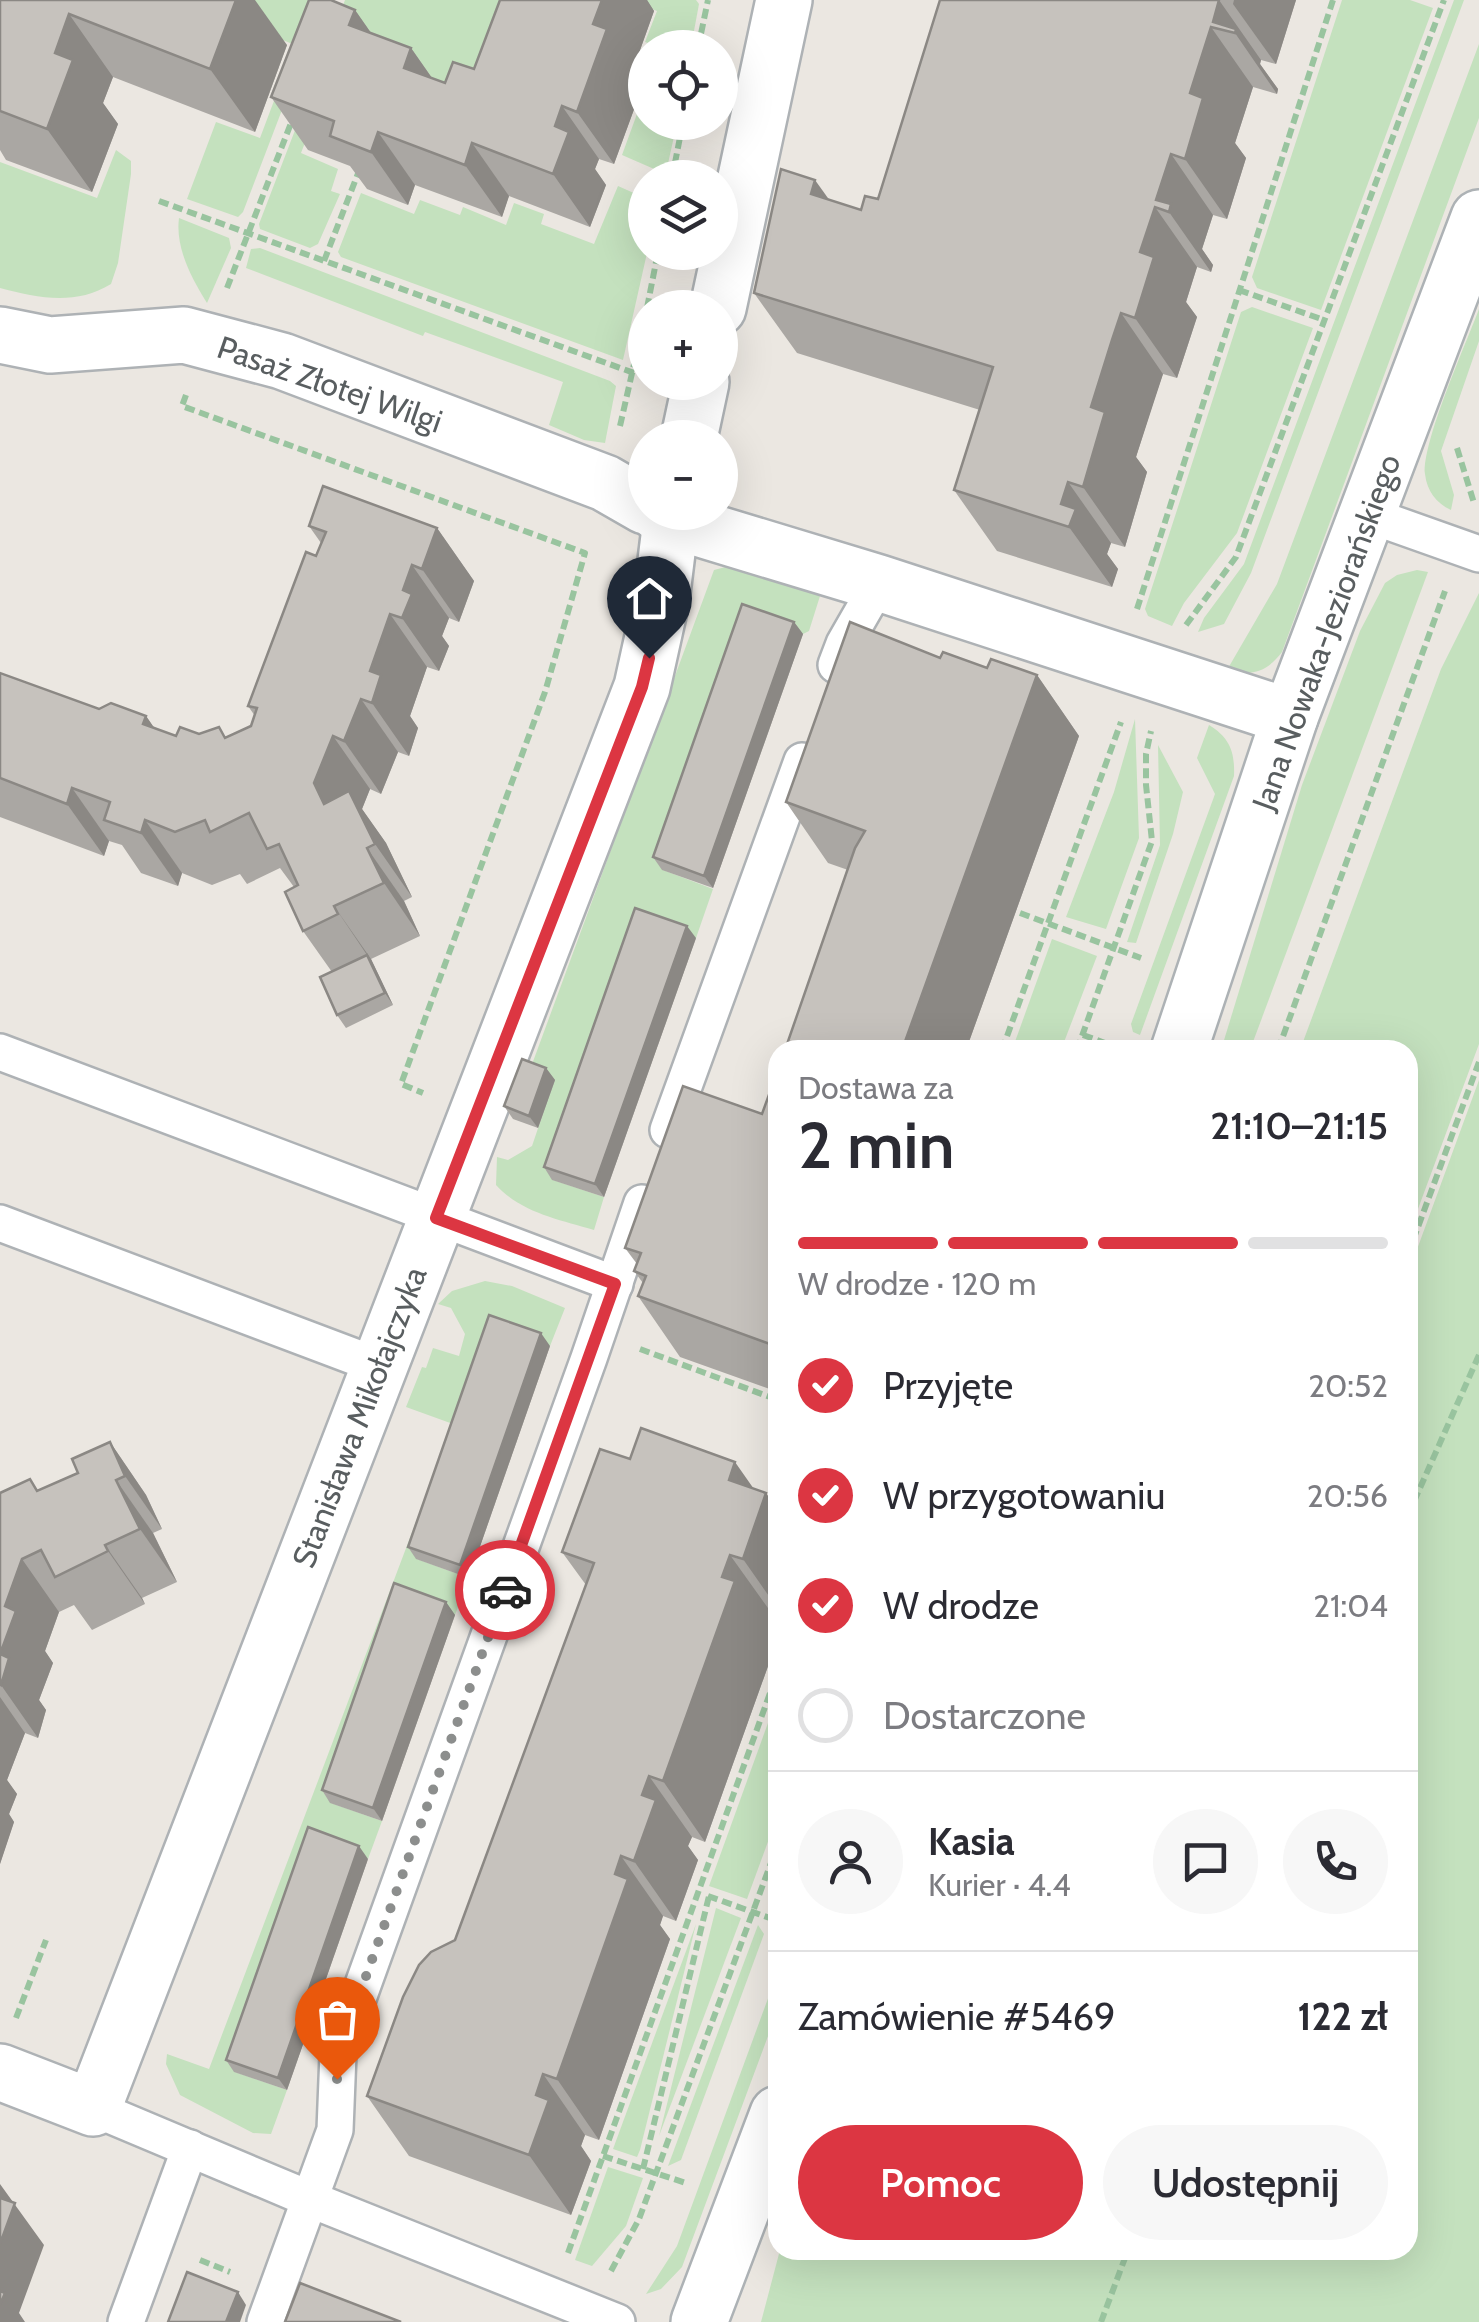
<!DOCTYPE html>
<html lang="pl">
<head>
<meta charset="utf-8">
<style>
  body { margin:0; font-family:Cabin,sans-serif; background:#f7f7f7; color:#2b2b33; height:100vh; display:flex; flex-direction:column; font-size:38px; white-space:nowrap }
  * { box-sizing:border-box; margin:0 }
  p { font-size:32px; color:#7c7c81 }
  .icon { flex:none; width:55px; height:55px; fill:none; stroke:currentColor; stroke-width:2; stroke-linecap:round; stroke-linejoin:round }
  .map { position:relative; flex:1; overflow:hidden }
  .sheet { position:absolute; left:768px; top:1040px; width:650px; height:1220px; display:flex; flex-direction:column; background:#fff; border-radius:30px; box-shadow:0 10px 40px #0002 }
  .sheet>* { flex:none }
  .tools { position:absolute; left:628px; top:30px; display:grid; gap:20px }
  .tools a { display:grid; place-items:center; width:110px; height:110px; border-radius:50%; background:#fff; box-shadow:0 10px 40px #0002; font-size:50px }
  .pin { position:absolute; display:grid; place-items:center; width:85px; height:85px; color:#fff; margin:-102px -42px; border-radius:50% 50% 50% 0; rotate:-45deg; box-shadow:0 0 10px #0007 }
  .pin .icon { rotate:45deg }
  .courier { position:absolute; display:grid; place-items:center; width:100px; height:100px; margin:-50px; border:8px solid #dc3642; border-radius:50%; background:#fff; color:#222; box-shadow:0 2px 12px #0007 }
  .head em { font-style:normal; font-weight:600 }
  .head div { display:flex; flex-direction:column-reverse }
  .head { display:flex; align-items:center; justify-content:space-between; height:170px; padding:0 30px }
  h1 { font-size:65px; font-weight:600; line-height:75px }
  .bar { display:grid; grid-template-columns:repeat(4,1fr); gap:15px 10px; align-content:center; height:120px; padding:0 30px }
  .bar i { height:12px; border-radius:8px; background:#e1e1e2 }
  .bar .current { background:#dc3642 }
  .bar p { grid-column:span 4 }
  .line { display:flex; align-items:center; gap:25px; padding:0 30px; border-top:2px solid #e1e1e2 }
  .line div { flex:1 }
  .round { display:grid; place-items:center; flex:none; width:105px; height:105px; border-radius:52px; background:#f7f7f7 }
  ol { padding:0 30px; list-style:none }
  li { display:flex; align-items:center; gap:30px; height:110px }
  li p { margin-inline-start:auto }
  li .icon { padding:10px; border-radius:50%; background:#dc3642; color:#fff; stroke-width:4 }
  li:last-child { color:#7c7c81 }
  li i { width:55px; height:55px; border:5px solid #e1e1e2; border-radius:50% }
  .button { display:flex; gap:20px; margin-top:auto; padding:20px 30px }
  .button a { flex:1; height:115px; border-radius:60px; background:#dc3642; color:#fff; font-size:40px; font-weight:600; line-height:115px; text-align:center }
  .button a+a { background:#f7f7f7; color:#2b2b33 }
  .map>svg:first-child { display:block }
</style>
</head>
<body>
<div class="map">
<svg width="1479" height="2322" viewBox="0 0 1479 2322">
  <rect width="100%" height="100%" fill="#ebe7e1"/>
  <g fill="#c4e1be">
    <polygon points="241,0 324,0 243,212 238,217 187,199 216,122 260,138 295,45 253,28"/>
    <polygon points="345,0 533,0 506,117 346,36 301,153 338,169 331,191 340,194 318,244 310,248 260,229 259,224"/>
    <polygon points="630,0 696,0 699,4 691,47 659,47 645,42 657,11"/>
    <polygon points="1342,0 1410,0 1433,8 1321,310 1257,288 1252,277"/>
    <polygon points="1454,0 1464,0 1251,573 1224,624 1198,632 1204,618 1244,564"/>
    <path d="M1479,44V118L1282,652C1266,673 1251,676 1227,670L1277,584Z"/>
    <polygon points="645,92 645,122 677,123 667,168 661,172 622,155"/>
    <path d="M116,150L131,161V174L118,263L111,284C75,306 38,298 0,288V162L97,198Z"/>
    <polygon points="618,186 645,198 647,253 623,360 341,257 338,252 361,193 414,214 420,200 460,215 463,207 506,225 514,203 544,214 541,224 594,244"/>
    <path d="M179,218L229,238L231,248L207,303C192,279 175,248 179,218Z"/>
    <polygon points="260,248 610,381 616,386 605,443 584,440 549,425 563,382 425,332 423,336 246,268 251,249"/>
    <polygon points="1252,307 1313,328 1237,533 1184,603 1172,626 1148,616 1145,609 1241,312"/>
    <path d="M1479,309V341L1441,451L1454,495L1451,510C1436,503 1427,491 1425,474C1422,442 1466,344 1479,309Z"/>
    <path d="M737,564L807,585L820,596L809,631L803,634L663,870L713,889L696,938L553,1180L604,1197L594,1230C558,1219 522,1213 496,1185L497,1157L508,1160L532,1146L554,1081L531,1067L714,570Z"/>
    <polygon points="1417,570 1428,572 1250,1050 1221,1050 1302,785 1360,631 1385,583 1397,575"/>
    <polygon points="1479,593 1479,1044 1408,1236 1408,1050 1300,1050 1441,669"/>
    <polygon points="1135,719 1139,838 1106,929 1066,917 1114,792"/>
    <path d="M1209,725C1230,738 1235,752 1234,776L1140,1035L1133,1032L1131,1024L1215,794L1197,758Z"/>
    <polygon points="1158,745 1183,792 1173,834 1136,943 1127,942 1160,845"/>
    <polygon points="1052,939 1097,956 1061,1050 1012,1050"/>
    <polygon points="1479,1080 1479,2322 761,2322 780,2250 1408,2250 1408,1274"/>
    <polygon points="485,1281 512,1286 565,1308 550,1346 417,1559 469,1578 455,1615 404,1596 331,1803 382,1821 368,1859 317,1840 235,2072 287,2090 271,2134 253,2133 180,2095 166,2064 167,2054 209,2069 453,1424 406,1407 422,1367 426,1368 433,1348 459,1356 465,1334 451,1308 438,1304 452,1291"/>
    <polygon points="777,1698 777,1817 747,1899 709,1886"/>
    <polygon points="716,1908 741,1918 659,2136"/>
    <polygon points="696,1924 640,2150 637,2157 613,2149"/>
    <polygon points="758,1925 764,1934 681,2160 668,2166"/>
    <polygon points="777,1974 777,2012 682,2267 661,2289 646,2294 677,2246"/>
    <polygon points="608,2167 643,2178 626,2226 592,2266 575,2260"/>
  </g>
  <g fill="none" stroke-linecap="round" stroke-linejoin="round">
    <defs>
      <g id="lane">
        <polyline points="1369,515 1479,554"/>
        <polyline points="836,665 844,644 879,583"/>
        <polyline points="0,1052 615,1284"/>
        <polyline points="668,1130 802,761"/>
        <polyline points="0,1223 379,1366"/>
        <polyline points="93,2108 312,2200 617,2322"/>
        <polyline points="126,2322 190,2148"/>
        <polyline points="265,2322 335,2130 338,2054 589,1358 642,1203"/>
      </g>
      <g id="street">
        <polyline points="718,308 784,0"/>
        <polyline points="0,335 50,345 184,335 282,361 605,483 645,506"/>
        <polyline points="689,438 701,382"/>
        <polyline points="657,512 671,520 879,583 1290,717"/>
        <polyline points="0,2072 93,2108 642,687 661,601 672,512"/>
      </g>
      <g id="secondary">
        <polyline points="1179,1050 1290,717 1479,218"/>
        <polyline points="699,2322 778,2114"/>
      </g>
    </defs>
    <use href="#lane" stroke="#aeb2b5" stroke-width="40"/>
    <use href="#street" stroke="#aeb2b5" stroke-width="60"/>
    <use href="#secondary" stroke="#adb2b5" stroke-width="60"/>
    <g stroke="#99c49f" stroke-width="6" stroke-dasharray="10 5" stroke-linecap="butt">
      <polyline points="698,48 708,0"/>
      <polyline points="672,178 683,122"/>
      <polyline points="159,201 634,373"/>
      <polyline points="324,261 359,171"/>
      <polyline points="227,288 293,118"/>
      <polyline points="1239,290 1324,320"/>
      <polyline points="647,308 658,252"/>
      <polyline points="186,395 182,406 585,553 545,692 401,1084 423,1093"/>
      <polyline points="620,426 645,316"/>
      <polyline points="1457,448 1474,503"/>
      <polyline points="1137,609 1333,0"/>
      <polyline points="1186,625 1236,557 1444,0"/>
      <polyline points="1020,913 1141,958"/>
      <polyline points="1083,1035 1124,1050"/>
      <polyline points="1002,1050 1121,722"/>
      <polyline points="1077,1050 1152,841 1146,785 1146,754 1151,731"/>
      <polyline points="1278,1050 1445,591"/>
      <polyline points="1408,1254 1479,1062"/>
      <polyline points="640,1349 778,1400"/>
      <polyline points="1408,1515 1479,1355"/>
      <polyline points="708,1896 778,1921"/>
      <polyline points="16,2018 46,1940"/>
      <polyline points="603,2156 686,2183"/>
      <polyline points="643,2169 709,1896"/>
      <polyline points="568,2253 778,1671"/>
      <polyline points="200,2260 230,2272"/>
      <polyline points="611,2271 639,2219 778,1844"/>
      <polyline points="1101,2322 1128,2250"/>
    </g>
    <use href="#lane" stroke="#fff" stroke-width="35"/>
    <use href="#street" stroke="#fff" stroke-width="55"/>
    <use href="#secondary" stroke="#fff" stroke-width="55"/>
  </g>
  <g fill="#aaa7a3">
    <polygon points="0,0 287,45 255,132 113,77 103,103 118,124 92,192 6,160 0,150"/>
    <polygon points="500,0 647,0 654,11 634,67 644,82 614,164 599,159 595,169 606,185 590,227 509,196 502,217 415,185 408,205 367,189 350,166 308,150 271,97 355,10 371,33 411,48 432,78 445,83 474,69"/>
    <polygon points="940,0 1296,0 1276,64 1261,60 1260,64 1278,89 1277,94 1253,87 1235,143 1246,158 1227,219 1213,215 1202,249 1213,265 1211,272 1197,267 1186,302 1197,317 1177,378 1163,374 1154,400 1136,457 1147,472 1125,547 1111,543 1107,554 1118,569 1112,587 997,551 954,490 980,410 797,353 754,293 829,200 861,210 878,199"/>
    <polygon points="309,526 437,528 474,581 459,622 449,618 442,636 449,646 439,671 427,667 410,716 418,728 409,756 398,752 381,794 370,789 362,809 386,843 412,897 404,901 420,936 371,959 393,1005 346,1028 337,1015 332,972 303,931 294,887 280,868 247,884 240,874 212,885 182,873 178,886 141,873 122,845 109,841 104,856 0,817 0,673 99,709 146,716 154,728 176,736 199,734 226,737 251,726 255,716 248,706 321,543"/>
    <polygon points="794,622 803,634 713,888 662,870 653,857"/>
    <polygon points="940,658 987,668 1037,675 1079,736 966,1050 785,1050 848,870 828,863 786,802"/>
    <polygon points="696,938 604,1197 552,1180 544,1167"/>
    <polygon points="546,1068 555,1080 538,1128 513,1119 504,1106"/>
    <polygon points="778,1070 778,1392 680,1357 638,1296 643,1283 634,1271 637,1264 625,1248 762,1114"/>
    <polygon points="550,1346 469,1578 416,1559 408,1547"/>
    <polygon points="110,1442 146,1495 162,1529 153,1533 177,1582 142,1598 145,1604 92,1630 74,1605 59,1612 45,1651 53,1663 39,1700 46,1710 38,1738 25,1733 7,1780 17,1794 9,1814 14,1822 0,1864 0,1493 38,1490 78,1473"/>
    <polygon points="630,1459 754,1489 778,1510 778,1617 773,1615 768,1628 777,1641 705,1842 692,1837 688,1846 698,1860 676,1921 663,1916 660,1925 670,1939 599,2140 585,2135 581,2146 591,2161 571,2215 409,2156 367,2096 455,1940 586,1585 562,1552"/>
    <polygon points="446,1602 455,1615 382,1821 330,1803 322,1790"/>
    <polygon points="368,1859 287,2090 234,2072 226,2060"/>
  </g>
  <g fill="#8b8884">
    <polygon points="228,0 255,0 287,45 255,132 210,69"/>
    <polygon points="602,0 647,0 654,11 634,67 644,82 614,164 577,112 593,24"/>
    <polygon points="1219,0 1261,60 1260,64 1278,89 1277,94 1235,33 1213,22"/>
    <polygon points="1234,0 1296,0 1276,64 1233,4"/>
    <polygon points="355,10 392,63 349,25"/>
    <polygon points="69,14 113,77 103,103 118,124 92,192 47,129 55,53"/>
    <polygon points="1211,27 1253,87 1235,143 1246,158 1227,219 1185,159 1190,93"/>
    <polygon points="411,48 448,101 404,68"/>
    <polygon points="562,106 599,159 595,169 606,185 590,227 553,174 555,126"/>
    <polygon points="378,132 415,185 408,205 371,152"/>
    <polygon points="472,143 509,196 502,217 465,165"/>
    <polygon points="1171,154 1213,215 1202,249 1213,265 1211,272 1169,212 1156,200"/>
    <polygon points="815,180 858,240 811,194"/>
    <polygon points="1155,207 1197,267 1186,302 1197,317 1177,378 1135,318 1140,252"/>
    <polygon points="1121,313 1163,374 1136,457 1147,472 1125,547 1083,487 1091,407"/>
    <polygon points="1068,482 1111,543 1107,554 1118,569 1112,587 1069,527 1061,504"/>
    <polygon points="437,528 474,581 459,622 422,569"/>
    <polygon points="412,565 449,618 442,636 449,646 439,671 402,618 403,590"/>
    <polygon points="390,614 427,667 410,716 418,728 409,756 372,703 370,671"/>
    <polygon points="794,622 803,634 713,888 704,876"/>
    <polygon points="1037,675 1079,736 966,1050 902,1050"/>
    <polygon points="361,699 398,752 381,794 344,741"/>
    <polygon points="146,716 183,769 143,724"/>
    <polygon points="333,736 370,789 362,809 386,843 412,897 375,844 324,804 314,783"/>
    <polygon points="72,788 109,841 104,856 67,804"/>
    <polygon points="145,820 182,873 178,886 141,833"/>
    <polygon points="367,848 404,901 420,936 384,883"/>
    <polygon points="334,906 371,959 393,1005 385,993 367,955"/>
    <polygon points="687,926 696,938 604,1197 595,1184"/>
    <polygon points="546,1068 555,1080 538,1128 529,1116"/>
    <polygon points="541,1333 550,1346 469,1578 460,1565"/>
    <polygon points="110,1442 146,1495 162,1529 125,1476"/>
    <polygon points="735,1462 763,1502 766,1493 778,1510 778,1609 743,1559 729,1480"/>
    <polygon points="116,1480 153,1533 177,1582 140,1529"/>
    <polygon points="105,1545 142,1598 145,1604 108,1551"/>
    <polygon points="730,1555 773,1615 768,1628 777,1641 705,1842 663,1781 722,1577"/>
    <polygon points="22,1559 59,1612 45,1651 53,1663 39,1700 46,1710 38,1738 1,1685 0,1654 5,1606"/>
    <polygon points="446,1602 455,1615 382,1821 373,1808"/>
    <polygon points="0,1697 25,1733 7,1780 17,1794 9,1814 14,1822 0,1864"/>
    <polygon points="649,1776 692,1837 688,1846 698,1860 676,1921 634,1861 642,1795"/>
    <polygon points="359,1846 368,1859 287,2090 278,2078"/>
    <polygon points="621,1856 663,1916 660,1925 670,1939 599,2140 557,2079"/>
    <polygon points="543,2074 585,2135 581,2146 591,2161 571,2215 529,2155 536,2095"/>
    <polygon points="0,2184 44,2245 19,2313 25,2322 0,2322"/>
    <polygon points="238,2292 246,2305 240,2322 226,2322"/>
  </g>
  <g fill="#c6c2bd" stroke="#8b8884" stroke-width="2.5">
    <polygon points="0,0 236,0 210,69 69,14 55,53 73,60 47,129 0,111"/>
    <polygon points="309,0 331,0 355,10 349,25 411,48 404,68 445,83 453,62 474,69 500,0 602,0 593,24 607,29 577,112 562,106 555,126 569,132 553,174 472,143 465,165 378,132 371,152 330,136 334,121 271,97"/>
    <polygon points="940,0 1219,0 1213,22 1236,29 1235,33 1211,27 1190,93 1203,98 1185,159 1171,154 1156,200 1171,204 1169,212 1155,207 1140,252 1154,257 1135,318 1121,313 1112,340 1091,407 1105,412 1083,487 1068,482 1061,504 1076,509 1069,527 954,490 993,367 754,293 781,169 815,180 811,194 861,210 865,196 878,199"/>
    <polygon points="323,486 437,528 422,569 412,565 403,590 412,594 402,618 390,614 370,671 381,675 372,703 361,699 344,741 333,736 314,783 324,804 349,791 375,844 367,848 384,883 334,906 338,914 303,931 285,892 298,885 279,844 267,849 249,813 210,832 205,820 175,832 145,820 141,833 104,820 110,802 72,788 67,804 0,778 0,673 99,709 111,703 146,716 143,724 176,736 180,727 199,734 219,727 225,738 251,726 257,708 248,706 306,552 316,556 326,532 309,526"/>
    <polygon points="742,604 794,622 704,876 653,857"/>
    <polygon points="850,622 940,658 943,652 987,668 991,659 1037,675 902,1050 785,1050 855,848 865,831 786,802"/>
    <polygon points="635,908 687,926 595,1184 544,1167"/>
    <polygon points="367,955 385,993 337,1015 320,977"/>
    <polygon points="522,1059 546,1068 529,1116 504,1106"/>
    <polygon points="778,1070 778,1347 638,1296 646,1276 634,1271 641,1253 625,1248 683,1086 762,1114"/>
    <polygon points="489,1315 541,1333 460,1565 408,1547"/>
    <polygon points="641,1428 735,1462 729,1480 766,1493 743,1559 730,1555 722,1577 735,1581 663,1781 649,1776 642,1795 656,1800 634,1861 621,1856 615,1874 628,1879 557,2079 543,2074 536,2095 549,2100 529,2155 367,2096 403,1997 419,1965 431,1952 455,1940 594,1563 562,1552 600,1449 630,1459"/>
    <polygon points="110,1442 125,1476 116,1480 140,1529 105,1545 108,1551 55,1577 41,1550 22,1559 5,1606 16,1611 0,1654 0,1493 30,1479 37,1491 78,1473 72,1459"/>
    <polygon points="394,1583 446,1602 373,1808 322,1790"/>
    <polygon points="0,1654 9,1658 1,1685 0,1684"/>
    <polygon points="308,1827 359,1846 278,2078 226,2060"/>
    <polygon points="0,2198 15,2203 0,2244"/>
    <polygon points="187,2272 238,2292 226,2322 168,2322"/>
    <polygon points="300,2283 401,2322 285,2322"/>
    <polygon points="0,2291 5,2293 0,2305"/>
  </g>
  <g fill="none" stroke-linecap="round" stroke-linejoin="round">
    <polyline stroke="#8c8e8d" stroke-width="10" stroke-dasharray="0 18" points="337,2079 338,2054 505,1590"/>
    <polyline stroke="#dc3642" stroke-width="12" points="505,1590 615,1284 436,1218 642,687 649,658"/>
  </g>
  <g text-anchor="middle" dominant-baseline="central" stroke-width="8" stroke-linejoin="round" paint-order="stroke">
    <g font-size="32" fill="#595e60" stroke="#fff">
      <text transform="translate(330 384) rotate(19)">Pasaż Złotej Wilgi</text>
      <text transform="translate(1326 632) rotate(-70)">Jana Nowaka-Jeziorańskiego</text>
      <text transform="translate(359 1417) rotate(-69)">Stanisława Mikołajczyka</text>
    </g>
  </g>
</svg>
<div class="tools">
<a><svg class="icon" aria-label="locate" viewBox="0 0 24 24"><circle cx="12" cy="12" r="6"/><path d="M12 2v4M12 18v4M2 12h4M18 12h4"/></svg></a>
<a><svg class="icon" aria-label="layers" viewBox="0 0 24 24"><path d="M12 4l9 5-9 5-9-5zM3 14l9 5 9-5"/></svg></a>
<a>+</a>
<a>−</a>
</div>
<div class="pin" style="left:337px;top:2079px;background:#ea580c"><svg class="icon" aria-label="bag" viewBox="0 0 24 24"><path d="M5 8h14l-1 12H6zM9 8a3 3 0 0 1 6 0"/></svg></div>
<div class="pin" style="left:649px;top:658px;background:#1f2937"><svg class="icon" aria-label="home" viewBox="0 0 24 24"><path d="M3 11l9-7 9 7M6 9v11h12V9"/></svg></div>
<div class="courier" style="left:505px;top:1590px"><svg class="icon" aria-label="car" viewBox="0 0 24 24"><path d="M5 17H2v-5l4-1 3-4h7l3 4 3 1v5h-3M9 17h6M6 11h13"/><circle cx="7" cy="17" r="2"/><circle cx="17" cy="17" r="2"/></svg></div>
<section class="sheet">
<div class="head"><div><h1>2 min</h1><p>Dostawa za</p></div><em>21:10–21:15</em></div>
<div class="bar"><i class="current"></i><i class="current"></i><i class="current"></i><i></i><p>W drodze · 120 m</p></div>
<ol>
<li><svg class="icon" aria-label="check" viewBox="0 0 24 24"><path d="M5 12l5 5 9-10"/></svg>Przyjęte<p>20:52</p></li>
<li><svg class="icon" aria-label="check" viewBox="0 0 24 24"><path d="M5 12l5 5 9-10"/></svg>W przygotowaniu<p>20:56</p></li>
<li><svg class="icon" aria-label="check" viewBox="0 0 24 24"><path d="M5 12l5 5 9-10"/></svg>W drodze<p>21:04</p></li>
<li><i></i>Dostarczone</li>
</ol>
<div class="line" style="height:180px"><a class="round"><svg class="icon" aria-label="person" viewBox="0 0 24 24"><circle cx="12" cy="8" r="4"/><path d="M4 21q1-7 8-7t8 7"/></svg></a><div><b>Kasia</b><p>Kurier · 4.4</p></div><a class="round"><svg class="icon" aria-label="chat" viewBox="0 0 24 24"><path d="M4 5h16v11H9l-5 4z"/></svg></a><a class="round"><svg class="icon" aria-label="phone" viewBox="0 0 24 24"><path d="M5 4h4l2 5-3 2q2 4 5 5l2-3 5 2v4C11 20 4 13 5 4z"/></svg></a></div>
<div class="line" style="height:130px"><div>Zamówienie #5469</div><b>122 zł</b></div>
<div class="button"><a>Pomoc</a><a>Udostępnij</a></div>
</section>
</div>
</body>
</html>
